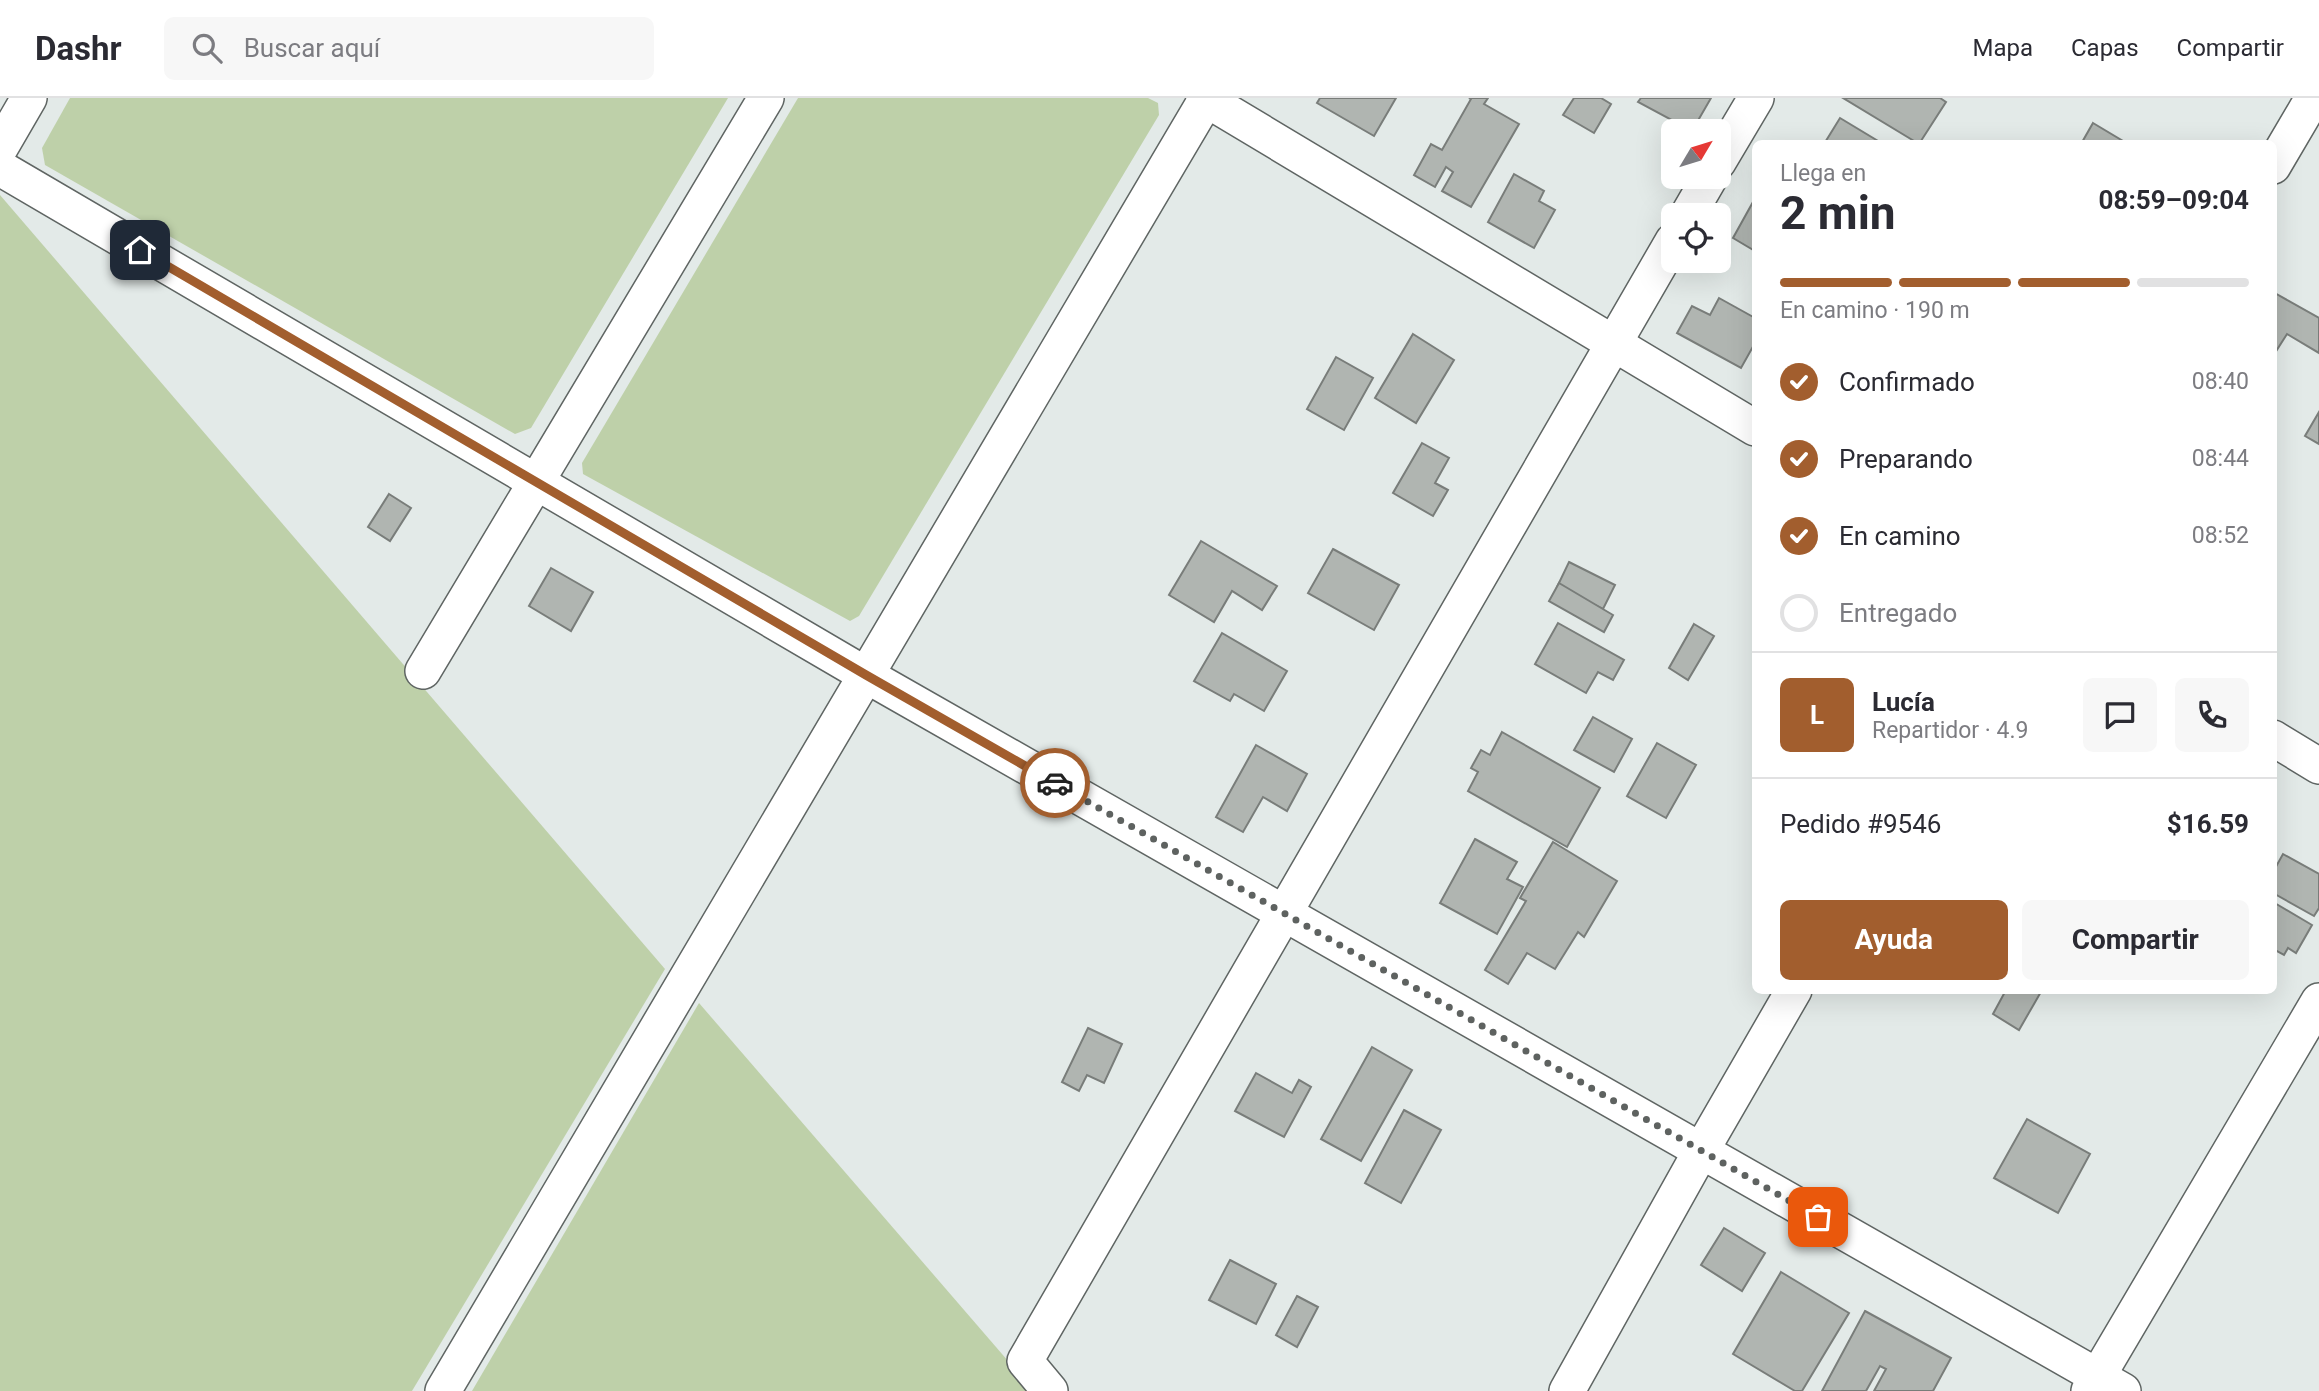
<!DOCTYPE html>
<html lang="es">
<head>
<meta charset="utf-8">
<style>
  body { margin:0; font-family:Roboto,sans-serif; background:#f7f7f7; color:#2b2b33; height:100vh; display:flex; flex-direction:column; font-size:26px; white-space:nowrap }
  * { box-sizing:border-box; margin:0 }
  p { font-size:23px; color:#7c7c81 }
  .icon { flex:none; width:38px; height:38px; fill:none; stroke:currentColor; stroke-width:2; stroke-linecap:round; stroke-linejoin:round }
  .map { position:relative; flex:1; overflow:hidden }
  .panel { position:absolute; left:1752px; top:42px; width:525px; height:854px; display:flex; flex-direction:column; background:#fff; border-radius:10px; box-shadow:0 7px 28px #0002 }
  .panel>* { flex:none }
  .needle { width:46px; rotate:52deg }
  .buttons { position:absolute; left:1661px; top:21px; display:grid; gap:14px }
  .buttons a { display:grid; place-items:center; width:70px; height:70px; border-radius:10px; background:#fff; box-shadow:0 7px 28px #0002; font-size:35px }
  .pin { position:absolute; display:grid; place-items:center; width:60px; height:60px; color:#fff; margin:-30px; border-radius:14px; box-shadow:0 4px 10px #0006 }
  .courier { position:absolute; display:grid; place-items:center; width:70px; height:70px; margin:-35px; border:5px solid #a25e2e; border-radius:50%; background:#fff; color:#222; box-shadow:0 2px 9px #0007 }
  .headline em { font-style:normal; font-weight:700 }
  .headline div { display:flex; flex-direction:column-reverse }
  .headline { display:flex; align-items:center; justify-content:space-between; height:119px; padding:0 28px }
  h1 { font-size:46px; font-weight:700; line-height:52px }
  .bar { display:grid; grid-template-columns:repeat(4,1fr); gap:10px 7px; align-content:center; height:84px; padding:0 28px }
  .bar i { height:9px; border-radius:5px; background:#e1e1e2 }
  .bar .on { background:#a25e2e }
  .bar p { grid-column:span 4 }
  .line { display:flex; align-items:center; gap:18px; padding:0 28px; border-top:2px solid #e1e1e2 }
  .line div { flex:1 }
  .round { display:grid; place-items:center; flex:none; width:74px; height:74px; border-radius:10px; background:#f7f7f7 }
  ol { padding:0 28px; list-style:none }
  li { display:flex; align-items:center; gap:21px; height:77px }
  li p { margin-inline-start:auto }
  li .icon { padding:7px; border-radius:50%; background:#a25e2e; color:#fff; stroke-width:4 }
  li:last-child { color:#7c7c81 }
  li i { width:38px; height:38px; border:4px solid #e1e1e2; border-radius:50% }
  .action { display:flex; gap:14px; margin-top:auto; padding:14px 28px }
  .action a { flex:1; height:80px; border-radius:10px; background:#a25e2e; color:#fff; font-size:28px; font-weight:700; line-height:80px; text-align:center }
  .action a+a { background:#f7f7f7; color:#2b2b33 }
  header { display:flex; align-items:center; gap:42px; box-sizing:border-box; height:98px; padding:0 35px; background:#fff; border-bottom:2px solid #e1e1e2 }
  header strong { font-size:33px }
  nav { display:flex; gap:38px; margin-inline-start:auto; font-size:24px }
  .search { width:490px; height:63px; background:#f7f7f7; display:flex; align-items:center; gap:18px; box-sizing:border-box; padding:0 24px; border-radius:10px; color:#7c7c81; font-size:26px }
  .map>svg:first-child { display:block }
</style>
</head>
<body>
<header>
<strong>Dashr</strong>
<div class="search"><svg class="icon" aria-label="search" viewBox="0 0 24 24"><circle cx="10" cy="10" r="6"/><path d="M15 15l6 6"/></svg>Buscar aquí</div>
<nav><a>Mapa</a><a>Capas</a><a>Compartir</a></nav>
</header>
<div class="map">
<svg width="2319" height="1293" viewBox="0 0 2319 1293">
  <rect width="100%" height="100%" fill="#e3eae8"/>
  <g fill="#bed0a9">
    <polygon points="70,0 728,0 531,330 515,336 45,67 42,50"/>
    <polygon points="798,0 1148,0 1158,5 1159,17 859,518 850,523 583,376 582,365"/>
    <polygon points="0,97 665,871 412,1293 0,1293"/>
    <polygon points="699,905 1034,1293 472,1293"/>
  </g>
  <g fill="#b0b5b1" stroke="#797d7a" stroke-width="2">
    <polygon points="1320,0 1396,0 1374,38 1317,5"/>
    <polygon points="1469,0 1488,0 1484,6 1519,26 1471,109 1442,93 1453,74 1446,69 1435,89 1414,77 1431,46 1442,52 1471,1"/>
    <polygon points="1574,0 1601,0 1611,6 1594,35 1563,17"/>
    <polygon points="1641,0 1711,0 1692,33 1638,4"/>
    <polygon points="1843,0 1940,0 1946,4 1919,46"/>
    <polygon points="1840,20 1883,46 1824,46"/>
    <polygon points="2093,25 2128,46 2081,46"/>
    <polygon points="1514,76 1544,93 1539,103 1555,112 1534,150 1488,124"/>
    <polygon points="1753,104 1755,106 1755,153 1733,140"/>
    <polygon points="2273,194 2319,220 2319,255 2287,236 2273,258"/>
    <polygon points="1719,200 1755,220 1755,245 1741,270 1677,235 1692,208 1710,217"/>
    <polygon points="1413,236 1454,262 1416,325 1375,300"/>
    <polygon points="1336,259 1373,280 1344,332 1307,311"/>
    <polygon points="2319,314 2319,346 2305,338"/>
    <polygon points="1422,345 1449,360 1435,385 1448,392 1433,418 1393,395"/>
    <polygon points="389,396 411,410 390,443 368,429"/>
    <polygon points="1201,443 1277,488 1262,512 1232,493 1214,524 1169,497"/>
    <polygon points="1333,451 1399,487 1374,532 1308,495"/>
    <polygon points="1569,464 1615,487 1603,511 1557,489"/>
    <polygon points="551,470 593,494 571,533 529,508"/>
    <polygon points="1559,485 1613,517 1604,534 1549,503"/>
    <polygon points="1558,525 1624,562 1613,582 1598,574 1586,595 1535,566"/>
    <polygon points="1694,526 1714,538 1688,582 1669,570"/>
    <polygon points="1222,535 1287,573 1264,613 1234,596 1230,603 1194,583"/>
    <polygon points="1593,619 1632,641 1614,674 1574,652"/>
    <polygon points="1502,634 1600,690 1567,749 1468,693 1478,674 1471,670 1481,652 1490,657"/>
    <polygon points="1657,645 1696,667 1666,720 1627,698"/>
    <polygon points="1256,647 1307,676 1287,713 1263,699 1243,734 1216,719"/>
    <polygon points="1475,741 1517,764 1507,781 1523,789 1497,836 1440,805"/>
    <polygon points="1553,744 1617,783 1584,839 1578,834 1555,871 1527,855 1508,886 1485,872 1526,803 1520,800"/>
    <polygon points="2283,756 2319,776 2319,810 2314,818 2273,795 2273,774"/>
    <polygon points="2273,804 2312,827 2296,855 2288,850 2284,857 2273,851"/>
    <polygon points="2006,892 2042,892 2019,932 1993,916"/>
    <polygon points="1088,930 1122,946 1104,985 1087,977 1079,993 1062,984"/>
    <polygon points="1372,949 1412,972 1361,1063 1321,1041"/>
    <polygon points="1256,975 1292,995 1299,982 1311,989 1284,1039 1235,1013"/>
    <polygon points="1404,1012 1441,1032 1401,1105 1365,1085"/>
    <polygon points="2027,1021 2090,1056 2058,1115 1994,1080"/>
    <polygon points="1724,1130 1765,1155 1742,1193 1701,1167"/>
    <polygon points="1230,1162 1276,1186 1256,1226 1209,1202"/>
    <polygon points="1781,1174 1849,1215 1802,1293 1795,1293 1733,1256"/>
    <polygon points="1297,1198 1318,1209 1297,1249 1276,1237"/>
    <polygon points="1865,1213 1951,1260 1933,1293 1874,1293 1886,1271 1880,1268 1866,1293 1822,1293"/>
  </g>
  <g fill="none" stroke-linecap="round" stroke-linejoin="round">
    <defs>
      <g id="minor">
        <polyline points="1204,0 1755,330"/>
        <polyline points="0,50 29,0"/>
        <polyline points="1718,64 1756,0"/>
        <polyline points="2273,68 2313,0"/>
        <polyline points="0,70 866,577 2123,1293"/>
        <polyline points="1688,117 1710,79"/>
        <polyline points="423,573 766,0"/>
        <polyline points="2273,640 2319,668"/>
        <polyline points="443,1293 1207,0"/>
        <polyline points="1050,1293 1025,1263 1673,143"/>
        <polyline points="1567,1293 1701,1053 1794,892"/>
        <polyline points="2089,1293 2319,903"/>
      </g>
    </defs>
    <use href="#minor" stroke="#5f6563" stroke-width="38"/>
    <use href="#minor" stroke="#fff" stroke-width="35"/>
  </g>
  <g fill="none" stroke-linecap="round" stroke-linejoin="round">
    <polyline stroke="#5e6260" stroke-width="7" stroke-dasharray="0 12.6" points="1055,685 1818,1119"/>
    <polyline stroke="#a25e2e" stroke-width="9" points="140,152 866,577 1055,685"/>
  </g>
</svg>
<div class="buttons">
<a><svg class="needle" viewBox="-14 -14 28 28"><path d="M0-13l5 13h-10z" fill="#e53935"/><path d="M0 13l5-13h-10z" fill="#7c7c81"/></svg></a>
<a><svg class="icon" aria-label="locate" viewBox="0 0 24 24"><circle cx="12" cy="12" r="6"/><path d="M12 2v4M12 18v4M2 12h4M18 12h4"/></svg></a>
</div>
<div class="pin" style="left:1818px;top:1119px;background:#ea580c"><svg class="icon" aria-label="bag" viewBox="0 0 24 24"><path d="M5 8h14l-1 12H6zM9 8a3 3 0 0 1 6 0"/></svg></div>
<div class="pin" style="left:140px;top:152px;background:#1f2937"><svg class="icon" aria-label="home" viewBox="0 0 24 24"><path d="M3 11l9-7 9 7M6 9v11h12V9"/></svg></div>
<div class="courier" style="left:1055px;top:685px"><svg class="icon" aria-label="car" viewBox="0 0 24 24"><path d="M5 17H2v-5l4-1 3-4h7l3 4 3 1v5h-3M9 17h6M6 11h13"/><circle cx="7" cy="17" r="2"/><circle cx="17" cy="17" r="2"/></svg></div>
<section class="panel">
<div class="headline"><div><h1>2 min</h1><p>Llega en</p></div><em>08:59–09:04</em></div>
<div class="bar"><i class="on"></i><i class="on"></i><i class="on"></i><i></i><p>En camino · 190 m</p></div>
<ol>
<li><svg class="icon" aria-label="check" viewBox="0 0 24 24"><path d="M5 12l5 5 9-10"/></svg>Confirmado<p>08:40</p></li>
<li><svg class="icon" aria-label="check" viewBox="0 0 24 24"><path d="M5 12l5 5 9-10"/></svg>Preparando<p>08:44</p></li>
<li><svg class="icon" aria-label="check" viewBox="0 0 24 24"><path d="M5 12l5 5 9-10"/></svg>En camino<p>08:52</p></li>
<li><i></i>Entregado</li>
</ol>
<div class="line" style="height:126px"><b class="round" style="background:#a25e2e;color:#fff">L</b><div><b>Lucía</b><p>Repartidor · 4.9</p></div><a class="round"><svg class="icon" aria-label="chat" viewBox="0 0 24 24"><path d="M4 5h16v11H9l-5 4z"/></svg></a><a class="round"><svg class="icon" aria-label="phone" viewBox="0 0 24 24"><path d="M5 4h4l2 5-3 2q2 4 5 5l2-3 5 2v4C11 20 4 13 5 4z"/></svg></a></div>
<div class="line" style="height:91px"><div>Pedido #9546</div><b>$16.59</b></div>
<div class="action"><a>Ayuda</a><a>Compartir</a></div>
</section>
</div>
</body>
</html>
